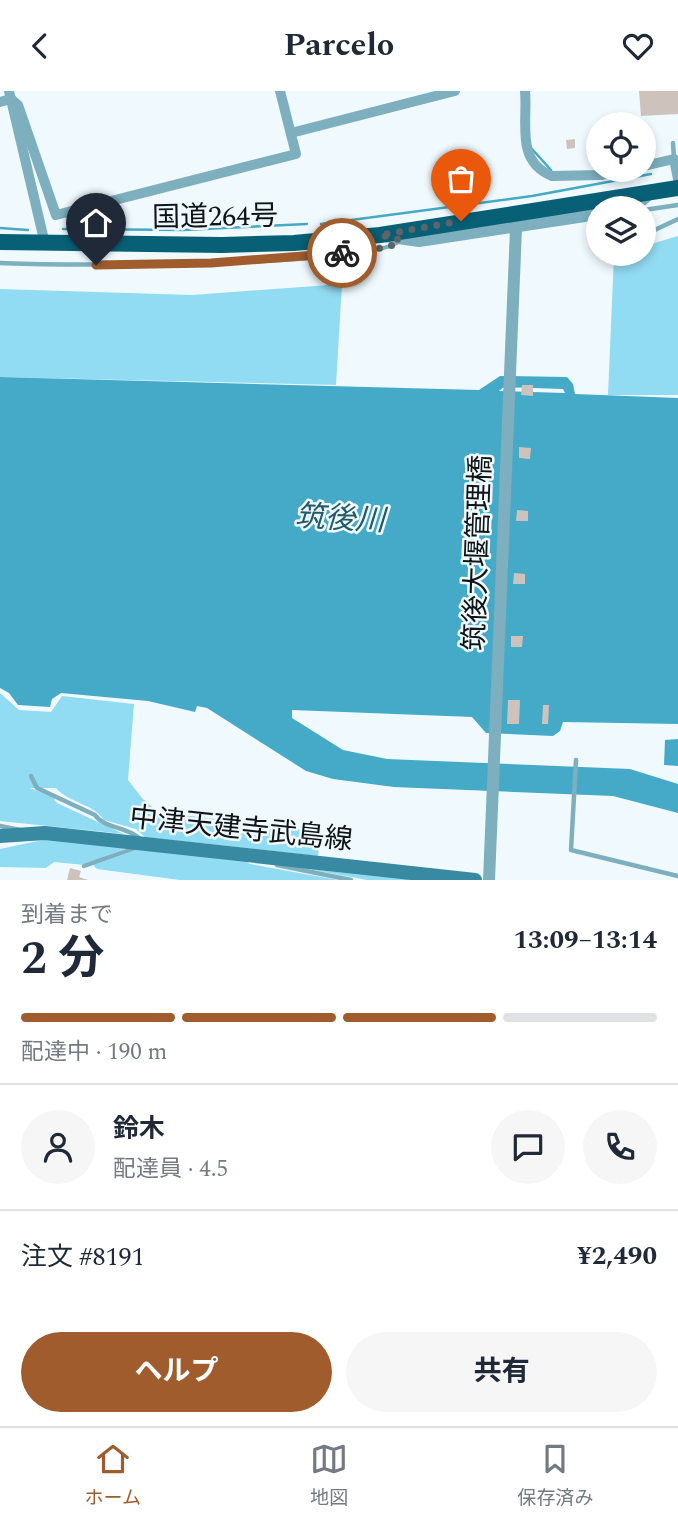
<!DOCTYPE html>
<html lang="ja">
<head>
<meta charset="utf-8">
<style>
  body { margin:0; font-family:Spectral,"Noto Sans JP",serif; background:#f6f6f7; color:#1f2937; height:100vh; display:flex; flex-direction:column; font-size:26px; white-space:nowrap }
  * { box-sizing:border-box; margin:0 }
  p { font-size:23px; color:#747a83 }
  .icon { flex:none; width:38px; height:38px; fill:none; stroke:currentColor; stroke-width:2; stroke-linecap:round; stroke-linejoin:round }
  .map { position:relative; height:789px; overflow:hidden }
  .details { display:flex; flex-direction:column; background:#fff; flex:1 }
  .details>* { flex:none }
  .fabs { position:absolute; left:586px; top:21px; display:grid; gap:14px }
  .fabs a { display:grid; place-items:center; width:70px; height:70px; border-radius:50%; background:#fff; box-shadow:0 4px 10px #0003; font-size:35px }
  .pin { position:absolute; display:grid; place-items:center; width:60px; height:60px; color:#fff; margin:-72px -30px; border-radius:50% 50% 50% 0; rotate:-45deg; box-shadow:0 0 7px #0007 }
  .pin .icon { rotate:45deg }
  .courier { position:absolute; display:grid; place-items:center; width:70px; height:70px; margin:-35px; border:5px solid #a05c2d; border-radius:50%; background:#fff; color:#222; box-shadow:0 2px 9px #0007 }
  .head em { font-style:normal; font-weight:700 }
  .head div { display:flex; flex-direction:column-reverse }
  .head { display:flex; align-items:center; justify-content:space-between; height:119px; padding:0 21px }
  h1 { font-size:46px; font-weight:700; line-height:52px }
  .bar { display:grid; grid-template-columns:repeat(4,1fr); gap:10px 7px; align-content:center; height:84px; padding:0 21px }
  .bar i { height:9px; border-radius:5px; background:#e0e1e3 }
  .bar .active { background:#a05c2d }
  .bar p { grid-column:span 4 }
  .line { display:flex; align-items:center; gap:18px; padding:0 21px; border-top:2px solid #e0e1e3 }
  .line div { flex:1 }
  .round { display:grid; place-items:center; flex:none; width:74px; height:74px; border-radius:37px; background:#f6f6f7 }
  .cta { display:flex; gap:14px; margin-top:auto; padding:14px 21px }
  .cta a { flex:1; height:80px; border-radius:42px; background:#a05c2d; color:#fff; font-size:28px; font-weight:700; line-height:80px; text-align:center }
  .cta a+a { background:#f6f6f7; color:#1f2937 }
  header { display:flex; justify-content:space-between; align-items:center; height:91px; padding:0 21px; background:#fff; font-size:32px; font-weight:700 }
  .tab-bar { display:flex; justify-content:space-around; align-items:center; height:98px; border-top:2px solid #e0e1e3; background:#fff; font-size:19px; color:#747a83 }
  .tab-bar a { display:grid; justify-items:center; gap:4px }
  .tab-bar .active { color:#a05c2d }
  .map>svg:first-child { display:block }
</style>
</head>
<body>
<header><svg class="icon" aria-label="back" viewBox="0 0 24 24"><path d="M15 5l-7 7 7 7"/></svg>Parcelo<svg class="icon" aria-label="heart" viewBox="0 0 24 24"><path d="M12 20l-8-8c-3-5 5-10 8-4 3-6 11-1 8 4z"/></svg></header>
<div class="map">
<svg width="678" height="789" viewBox="0 0 678 789">
  <rect width="100%" height="100%" fill="#f0fafe"/>
  <g fill="#92dcf3">
    <polygon points="678,145 678,304 608,304 614,163 644,163 644,155"/>
    <polygon points="342,193 336,294 0,286 0,198 192,204"/>
    <path d="M0,602L19,619L51,621L62,605L134,613L128,689L142,707L158,721L320,741L318,765L145,746L136,738L104,729C94,713 69,712 56,697H30L53,706L57,712L124,743L0,730Z"/>
    <polygon points="47,748 132,755 84,774 54,771 46,777 0,776 0,758"/>
    <polygon points="144,756 240,766 250,773 338,789 180,789 97,778 93,774"/>
    <polygon points="266,770 421,789 367,789"/>
  </g>
  <g fill="#45aac7" fill-rule="evenodd">
    <path d="M500,285L567,286L573,293L575,303L678,307V633L563,631L560,640L553,645L486,642L472,626L292,619V627L343,659L387,668L630,678L678,693V722L613,705L394,696L333,688L306,680L207,617L197,615L195,621L148,610L61,602L52,608L50,616L18,614L9,602L0,597V286L479,299ZM504,296L563,298L565,302L499,300Z"/>
    <polygon points="678,648 678,675 664,674 665,649"/>
  </g>
  <g fill="none" stroke-linecap="round" stroke-linejoin="round">
    <g stroke="#45aac7" stroke-width="2.5">
      <polyline points="532,58 551,79"/>
      <polyline points="321,133 532,105 651,83"/>
      <polyline points="0,137 28,139"/>
      <polyline points="63,138 183,139 307,133"/>
    </g>
  </g>
  <g fill="#cdc2bc">
    <polygon points="639,0 678,0 678,23 641,25"/>
    <polygon points="575,48 575,57 567,58 566,49"/>
    <polygon points="522,294 533,294 533,305 521,304"/>
    <polygon points="519,356 531,357 530,368 519,367"/>
    <polygon points="517,419 528,420 528,430 516,430"/>
    <polygon points="514,482 525,483 525,493 513,493"/>
    <polygon points="511,545 523,545 522,556 511,556"/>
    <polygon points="508,609 520,609 519,633 507,633"/>
    <polygon points="543,614 549,614 548,633 542,633"/>
    <polygon points="70,777 81,780 79,786 88,789 67,789"/>
  </g>
  <g fill="none" stroke-linecap="round" stroke-linejoin="round">
    <g stroke="#7dafbf" stroke-width="4.5">
      <polyline points="673,52 674,68"/>
      <polyline points="644,119 678,114"/>
      <polyline points="644,144 678,128"/>
      <path d="M0,172C53,175 373,176 399,150"/>
      <polyline points="576,669 571,759 678,785"/>
      <path d="M31,685L37,697L95,724C105,738 126,735 139,747"/>
      <polyline points="0,735 20,739"/>
      <polyline points="277,774 351,789"/>
      <polyline points="84,775 135,757"/>
    </g>
    <g stroke="#7dafbf" stroke-width="10">
      <polyline points="9,0 45,153"/>
      <path d="M525,0C528,32 515,70 552,85L601,84L625,79"/>
      <polyline points="11,8 18,14 56,124 296,63 280,0"/>
      <polyline points="0,11 11,8"/>
      <polyline points="291,42 455,0"/>
      <polyline points="644,75 674,68 678,88"/>
    </g>
    <g stroke="#7dafbf" stroke-width="12">
      <polyline points="624,117 639,112 650,102"/>
      <polyline points="384,145 419,150 598,123"/>
      <polyline points="489,789 516,138"/>
    </g>
    <polyline stroke="#388aa2" stroke-width="14" points="0,745 45,742 475,789"/>
    <polyline stroke="#086076" stroke-width="16" points="0,151 222,154 294,152 380,144 678,97"/>
  </g>
  <g fill="none" stroke-linecap="round" stroke-linejoin="round">
    <polyline stroke="#5e6467" stroke-width="7" stroke-dasharray="0 12.6" points="342,162 389,156 400,149 380,144 461,130"/>
    <polyline stroke="#a05c2d" stroke-width="9" points="96,174 211,172 342,162"/>
  </g>
  <g text-anchor="middle" dominant-baseline="central" stroke-width="5" stroke-linejoin="round" paint-order="stroke">
    <g font-size="28" fill="#101416" stroke="#f0fafe">
      <text transform="translate(215 126) rotate(-1)">国道264号</text>
      <text transform="translate(478 462) rotate(-88)">筑後大堰管理橋</text>
      <text transform="translate(241 738) rotate(6)">中津天建寺武島線</text>
    </g>
    <g font-size="30" font-style="italic" fill="#225a6a" stroke="#f0fafe">
      <text transform="translate(340 428) rotate(3)">筑後川</text>
    </g>
  </g>
</svg>
<div class="fabs">
<a><svg class="icon" aria-label="locate" viewBox="0 0 24 24"><circle cx="12" cy="12" r="6"/><path d="M12 2v4M12 18v4M2 12h4M18 12h4"/></svg></a>
<a><svg class="icon" aria-label="layers" viewBox="0 0 24 24"><path d="M12 4l9 5-9 5-9-5zM3 14l9 5 9-5"/></svg></a>
</div>
<div class="pin" style="left:461px;top:130px;background:#ea580c"><svg class="icon" aria-label="bag" viewBox="0 0 24 24"><path d="M5 8h14l-1 12H6zM9 8a3 3 0 0 1 6 0"/></svg></div>
<div class="pin" style="left:96px;top:174px;background:#1f2937"><svg class="icon" aria-label="home" viewBox="0 0 24 24"><path d="M3 11l9-7 9 7M6 9v11h12V9"/></svg></div>
<div class="courier" style="left:342px;top:162px"><svg class="icon" aria-label="bike" viewBox="0 0 24 24"><circle cx="6" cy="16" r="4"/><circle cx="18" cy="16" r="4"/><path d="M6 16l4-8h5l3 8M10 8l3 8H6M13 5h3"/></svg></div>
</div>
<section class="details">
<div class="head"><div><h1>2 分</h1><p>到着まで</p></div><em>13:09–13:14</em></div>
<div class="bar"><i class="active"></i><i class="active"></i><i class="active"></i><i></i><p>配達中 · 190 m</p></div>
<div class="line" style="height:126px"><a class="round"><svg class="icon" aria-label="person" viewBox="0 0 24 24"><circle cx="12" cy="8" r="4"/><path d="M4 21q1-7 8-7t8 7"/></svg></a><div><b>鈴木</b><p>配達員 · 4.5</p></div><a class="round"><svg class="icon" aria-label="chat" viewBox="0 0 24 24"><path d="M4 5h16v11H9l-5 4z"/></svg></a><a class="round"><svg class="icon" aria-label="phone" viewBox="0 0 24 24"><path d="M5 4h4l2 5-3 2q2 4 5 5l2-3 5 2v4C11 20 4 13 5 4z"/></svg></a></div>
<div class="line" style="height:91px"><div>注文 #8191</div><b>¥2,490</b></div>
<div class="cta"><a>ヘルプ</a><a>共有</a></div>
</section>
<nav class="tab-bar">
<a class="active"><svg class="icon" aria-label="home" viewBox="0 0 24 24"><path d="M3 11l9-7 9 7M6 9v11h12V9"/></svg>ホーム</a>
<a><svg class="icon" aria-label="map" viewBox="0 0 24 24"><path d="M3 6l6-2 6 2 6-2v14l-6 2-6-2-6 2zM9 4v14M15 6v14"/></svg>地図</a>
<a><svg class="icon" aria-label="saved" viewBox="0 0 24 24"><path d="M7 4h10v16l-5-4-5 4z"/></svg>保存済み</a>
</nav>
</body>
</html>
